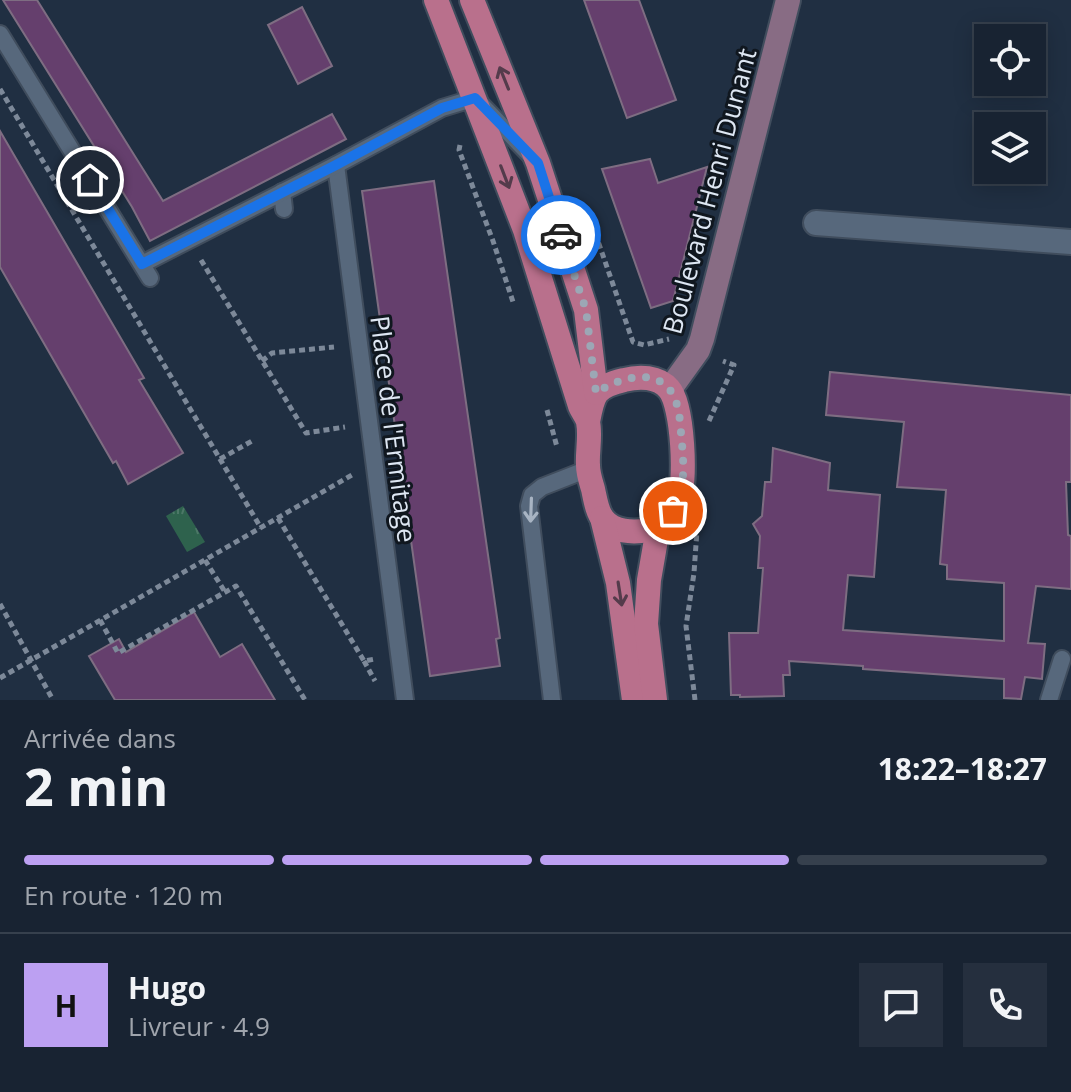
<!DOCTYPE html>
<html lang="fr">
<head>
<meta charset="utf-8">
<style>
  body { margin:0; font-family:"Open Sans",sans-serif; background:#252f3e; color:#f1f3f6; height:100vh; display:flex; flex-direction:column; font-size:30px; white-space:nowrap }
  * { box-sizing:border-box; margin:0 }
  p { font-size:26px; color:#9fa4ac }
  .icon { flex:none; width:44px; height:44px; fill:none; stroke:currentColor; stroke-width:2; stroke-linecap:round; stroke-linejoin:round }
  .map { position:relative; height:700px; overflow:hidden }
  .details { display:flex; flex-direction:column; background:#182332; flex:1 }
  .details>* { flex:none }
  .buttons { position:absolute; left:974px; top:24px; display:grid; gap:16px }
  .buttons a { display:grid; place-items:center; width:72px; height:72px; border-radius:0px; background:#182332; box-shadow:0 4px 20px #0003,0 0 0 2px #36404d; font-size:40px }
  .pin { position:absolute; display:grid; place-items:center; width:68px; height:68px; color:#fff; margin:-34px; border:4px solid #fff; border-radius:50%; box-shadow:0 2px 8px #0007 }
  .courier { position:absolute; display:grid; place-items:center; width:80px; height:80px; margin:-40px; border:6px solid #1a73e8; border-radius:50%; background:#fff; color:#222; box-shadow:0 2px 10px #0007 }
  .overview em { font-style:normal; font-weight:700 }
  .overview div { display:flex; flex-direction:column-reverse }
  .overview { display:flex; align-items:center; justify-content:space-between; height:136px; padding:0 24px }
  h1 { font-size:52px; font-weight:700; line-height:60px }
  .bar { display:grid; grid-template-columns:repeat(4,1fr); gap:12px 8px; align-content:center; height:96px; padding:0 24px }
  .bar i { height:10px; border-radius:6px; background:#36404d }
  .bar .selected { background:#bca0f2 }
  .bar p { grid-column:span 4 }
  .line { display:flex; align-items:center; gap:20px; padding:0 24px; border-top:2px solid #36404d }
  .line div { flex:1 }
  .round { display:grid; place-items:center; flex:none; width:84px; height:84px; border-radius:0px; background:#252f3e }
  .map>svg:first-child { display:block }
</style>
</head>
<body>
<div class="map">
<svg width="1071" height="700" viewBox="0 0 1071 700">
  <defs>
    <pattern id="park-tufts" width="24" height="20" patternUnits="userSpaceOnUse" patternTransform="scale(2)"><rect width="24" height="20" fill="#2e624d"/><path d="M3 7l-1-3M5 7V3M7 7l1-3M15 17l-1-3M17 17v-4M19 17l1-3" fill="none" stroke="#4c7867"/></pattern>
  </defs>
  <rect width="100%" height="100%" fill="#202f42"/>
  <polygon fill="url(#park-tufts)" points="183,506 205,542 187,552 166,516"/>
  <g fill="#653f6d" stroke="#7e6d82" stroke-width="2">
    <polygon points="3,0 37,0 163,201 332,114 346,139 150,241 132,207"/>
    <polygon points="584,0 639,0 676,100 627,118"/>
    <polygon points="302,7 332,66 298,84 268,25"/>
    <polygon points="0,131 144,378 139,380 183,453 128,484 116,461 113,463 91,425 0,267"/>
    <polygon points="650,159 658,183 707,167 673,301 651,308 602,169"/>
    <polygon points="434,181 500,638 496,639 500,666 430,676 362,191"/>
    <polygon points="830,372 1071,395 1071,482 1066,482 1068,535 1071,536 1071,589 1036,586 1028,643 1045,644 1042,679 1025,677 1021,699 1004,698 1004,679 863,669 863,666 789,661 790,675 783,675 784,696 740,697 740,695 731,695 729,633 758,633 763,568 758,568 760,536 753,524 762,516 765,482 771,482 773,448 830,463 828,490 880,495 874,577 848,575 843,630 1004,641 1004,583 947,579 947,565 940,564 946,490 897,487 904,422 826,415"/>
    <polygon points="194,612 220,657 242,644 275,700 115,700 89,656 119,639 126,652"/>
  </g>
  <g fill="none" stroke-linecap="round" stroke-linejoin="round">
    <defs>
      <g id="lane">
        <polyline points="0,34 150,278"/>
        <polyline points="336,165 405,700"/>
        <polyline points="282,192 284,209"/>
        <polyline points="142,264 336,165 442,108 475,98 529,154"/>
        <polyline points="552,700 529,506 532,495 542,487 588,469"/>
        <polyline points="1049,700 1062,659"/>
      </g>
      <polyline id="street" points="816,223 1071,242"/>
      <polyline id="secondary" points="670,389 698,350 702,339 788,0"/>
      <g id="primary">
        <path d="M436,0L525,230L580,406C582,411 587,417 588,422C591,436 587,452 588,465C588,474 591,482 593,489C595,498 597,512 603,519C613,532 633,533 648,530C663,528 672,517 678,503C687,484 683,405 669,389C658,376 639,376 624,380C594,387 593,395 588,422"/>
        <polyline points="472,0 538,163 586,310 596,393"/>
        <polyline points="602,518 618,583 634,700"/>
        <polyline points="655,700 646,624 649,580 658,528"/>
      </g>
    </defs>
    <use href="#lane" stroke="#404d5d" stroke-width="20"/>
    <use href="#street" stroke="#404d5d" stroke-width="28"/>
    <use href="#secondary" stroke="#404d5d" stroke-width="28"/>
    <use href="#primary" stroke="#404d5d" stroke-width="28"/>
    <g stroke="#7d8999" stroke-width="5" stroke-dasharray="6 4" stroke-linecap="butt">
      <polyline points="0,89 261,528"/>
      <polyline points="460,145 459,150 493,241 514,305"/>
      <polyline points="592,224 633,342 644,345 669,339"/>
      <polyline points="201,260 306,433 345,427"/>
      <polyline points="262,361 272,353 334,347"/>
      <polyline points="547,410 557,447"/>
      <polyline points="709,421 734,365 723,361"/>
      <polyline points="220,459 252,441"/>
      <polyline points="278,518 364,661 375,659"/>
      <polyline points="205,560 225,592"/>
      <polyline points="0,604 53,700"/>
      <polyline points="100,620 118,653 236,586 305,700"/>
      <polyline points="364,661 375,681"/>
      <polyline points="0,678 352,475"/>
      <polyline points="695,700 686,626 694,573 697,530"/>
    </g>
    <use href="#lane" stroke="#57687c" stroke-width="16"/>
    <use href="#street" stroke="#57687c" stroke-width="24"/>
    <use href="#secondary" stroke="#886c84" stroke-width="24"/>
    <use href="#primary" stroke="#b9708c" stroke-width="24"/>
  </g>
  <defs><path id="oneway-shaft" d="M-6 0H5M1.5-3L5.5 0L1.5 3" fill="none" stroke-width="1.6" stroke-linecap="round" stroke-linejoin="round" transform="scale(2)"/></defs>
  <g stroke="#543b4b">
    <use href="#oneway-shaft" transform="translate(504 78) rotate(-112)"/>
    <use href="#oneway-shaft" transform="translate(505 177) rotate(69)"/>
    <use href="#oneway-shaft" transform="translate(620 594) rotate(81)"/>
  </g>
  <use stroke="#a8b4c3" href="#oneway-shaft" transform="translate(531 510) rotate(92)"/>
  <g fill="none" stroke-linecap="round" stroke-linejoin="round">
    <path stroke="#9ca7b5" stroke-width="8" stroke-dasharray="0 14.4" d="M561,235L586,310L596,393C616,379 652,367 670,390C681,405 680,427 682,444C684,466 685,492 673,511"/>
    <polyline stroke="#1a73e8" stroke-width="10" points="90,180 142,264 336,165 442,108 475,98 538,163 561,235"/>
  </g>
  <g text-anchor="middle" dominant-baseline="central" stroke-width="6" stroke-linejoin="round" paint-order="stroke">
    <g font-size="26" fill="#dee7f3" stroke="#10171f">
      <text transform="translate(709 191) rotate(-75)">Boulevard Henri Dunant</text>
      <text transform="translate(394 429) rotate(83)">Place de l'Ermitage</text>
    </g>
  </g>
</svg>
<div class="buttons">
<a><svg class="icon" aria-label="locate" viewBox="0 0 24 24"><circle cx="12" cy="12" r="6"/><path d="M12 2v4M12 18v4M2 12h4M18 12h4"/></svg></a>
<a><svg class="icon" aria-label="layers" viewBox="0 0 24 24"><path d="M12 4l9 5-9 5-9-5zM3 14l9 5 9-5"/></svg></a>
</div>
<div class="pin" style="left:673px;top:511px;background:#ea580c"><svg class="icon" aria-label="bag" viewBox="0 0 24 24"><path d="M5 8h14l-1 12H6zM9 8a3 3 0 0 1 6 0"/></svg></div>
<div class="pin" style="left:90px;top:180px;background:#1f2937"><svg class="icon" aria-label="home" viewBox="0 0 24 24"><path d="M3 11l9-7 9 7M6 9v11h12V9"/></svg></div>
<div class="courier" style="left:561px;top:235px"><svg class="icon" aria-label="car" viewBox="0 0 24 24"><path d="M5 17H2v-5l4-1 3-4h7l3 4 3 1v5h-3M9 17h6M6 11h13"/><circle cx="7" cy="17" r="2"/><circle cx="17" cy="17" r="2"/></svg></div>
</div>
<section class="details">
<div class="overview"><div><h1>2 min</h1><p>Arrivée dans</p></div><em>18:22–18:27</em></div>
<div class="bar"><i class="selected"></i><i class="selected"></i><i class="selected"></i><i></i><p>En route · 120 m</p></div>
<div class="line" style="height:144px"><b class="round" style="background:#bca0f2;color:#111">H</b><div><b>Hugo</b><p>Livreur · 4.9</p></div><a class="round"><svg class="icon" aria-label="chat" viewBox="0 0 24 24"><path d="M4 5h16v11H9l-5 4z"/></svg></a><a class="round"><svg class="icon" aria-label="phone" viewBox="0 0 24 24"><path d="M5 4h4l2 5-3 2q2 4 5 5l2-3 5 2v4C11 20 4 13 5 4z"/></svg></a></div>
</section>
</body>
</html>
